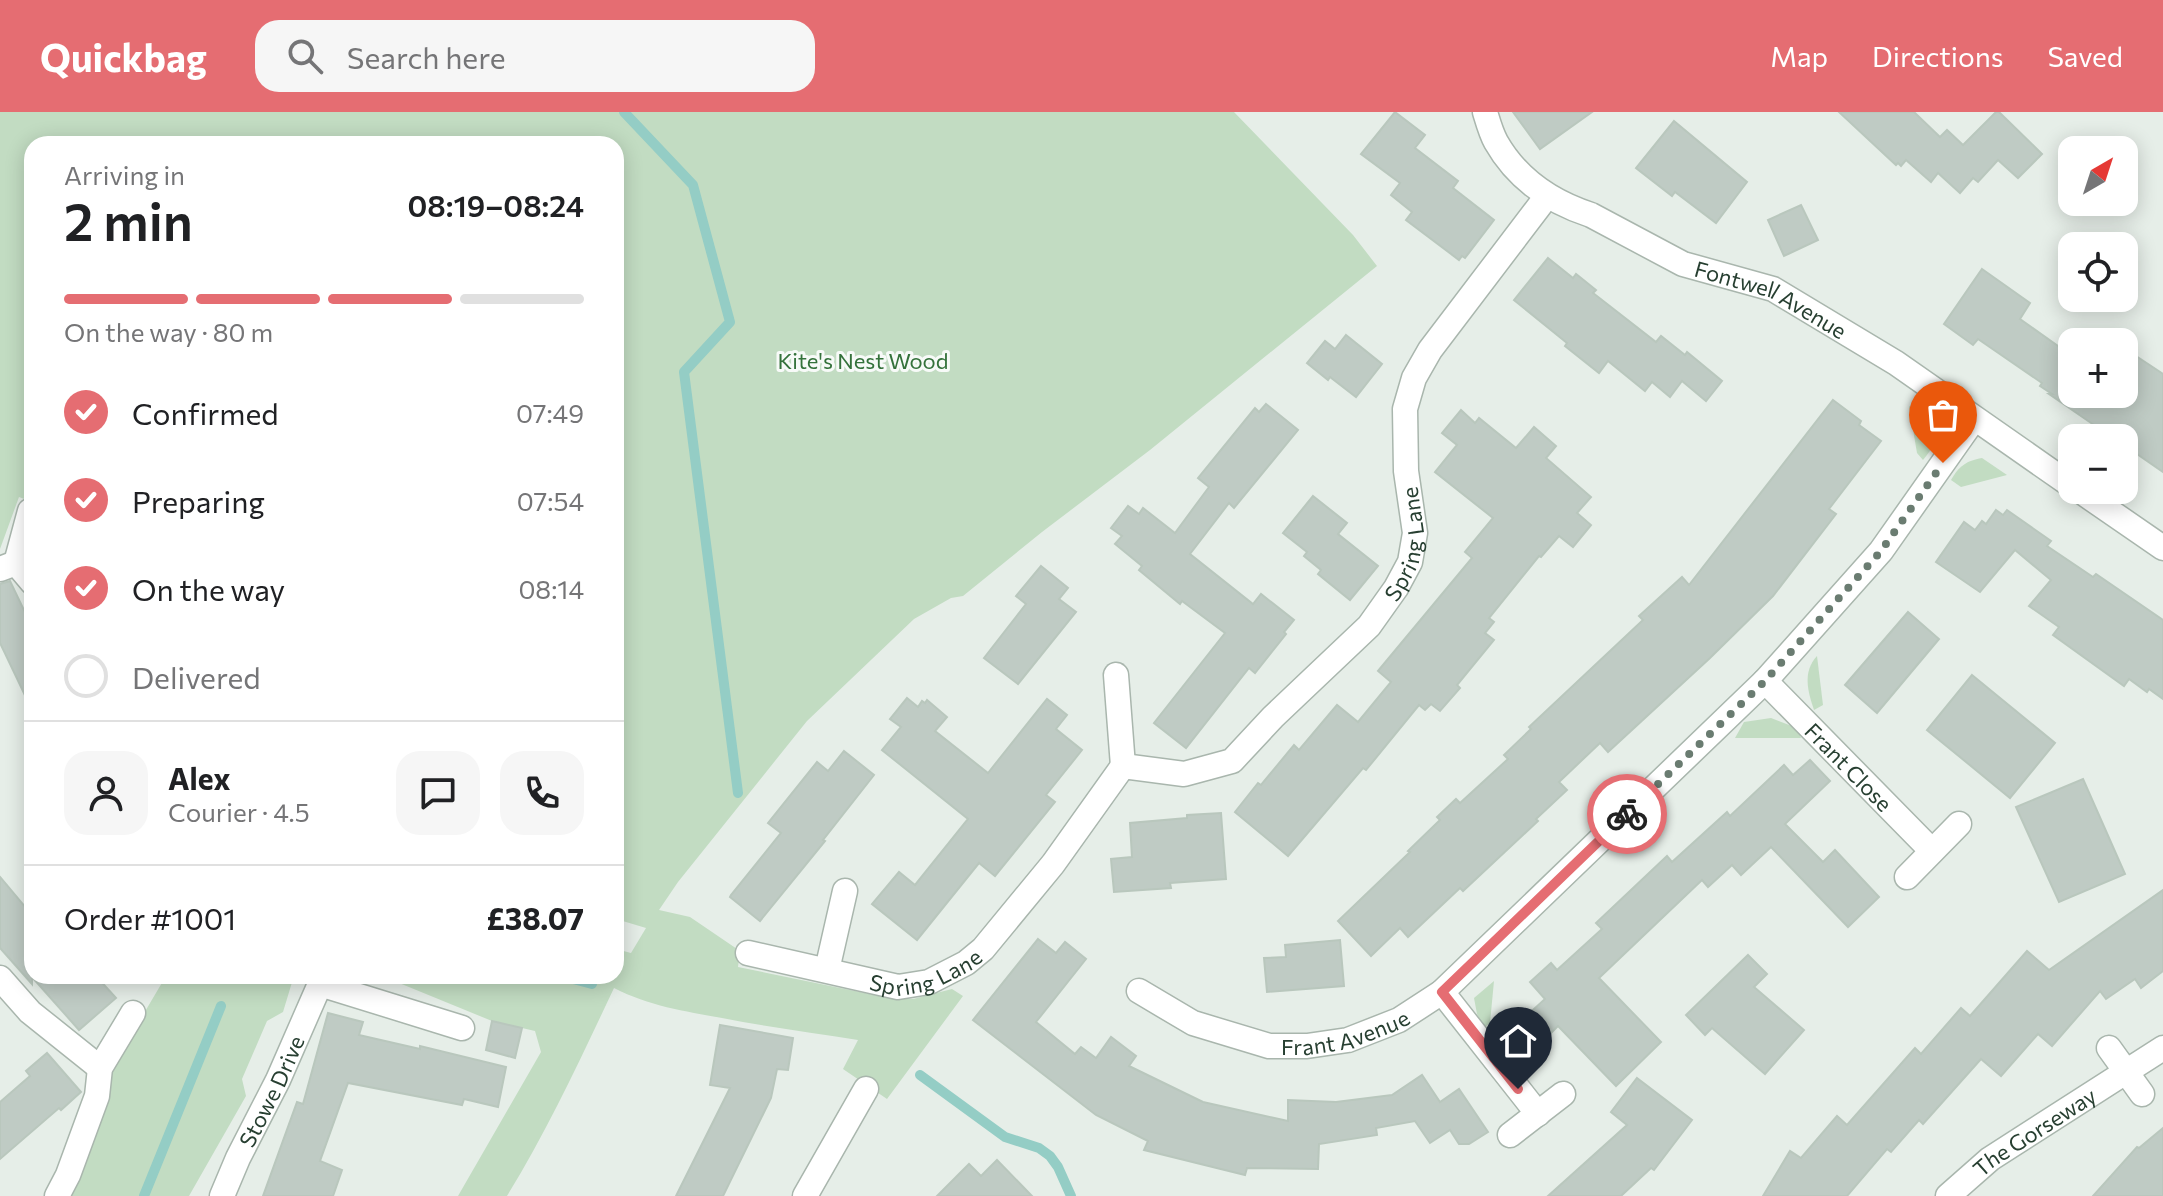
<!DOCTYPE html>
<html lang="en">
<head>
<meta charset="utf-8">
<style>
  body { margin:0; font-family:Commissioner,sans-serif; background:#f6f6f6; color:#202124; height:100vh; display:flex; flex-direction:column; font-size:30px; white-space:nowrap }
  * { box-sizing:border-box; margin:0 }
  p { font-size:26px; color:#757577 }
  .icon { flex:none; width:44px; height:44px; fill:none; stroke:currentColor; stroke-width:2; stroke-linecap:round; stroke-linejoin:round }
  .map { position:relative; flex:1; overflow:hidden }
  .panel { position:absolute; left:24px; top:24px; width:600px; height:848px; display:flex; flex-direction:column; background:#fff; border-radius:24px; box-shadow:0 4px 20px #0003 }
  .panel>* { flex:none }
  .needle { width:52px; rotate:39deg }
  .controls { position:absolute; left:2058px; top:24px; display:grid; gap:16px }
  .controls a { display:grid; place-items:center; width:80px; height:80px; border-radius:16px; background:#fff; box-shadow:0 4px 20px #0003; font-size:40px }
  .pin { position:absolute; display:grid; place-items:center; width:68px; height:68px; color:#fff; margin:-82px -34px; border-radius:50% 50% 50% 0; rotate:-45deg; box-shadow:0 0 8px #0007 }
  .pin .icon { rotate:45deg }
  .courier { position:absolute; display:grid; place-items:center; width:80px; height:80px; margin:-40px; border:6px solid #e56d72; border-radius:50%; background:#fff; color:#222; box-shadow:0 2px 10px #0007 }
  .head em { font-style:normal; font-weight:600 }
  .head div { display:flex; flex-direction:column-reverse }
  .head { display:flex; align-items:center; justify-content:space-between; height:136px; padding:0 40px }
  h1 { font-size:52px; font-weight:600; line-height:60px }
  .bar { display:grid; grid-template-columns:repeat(4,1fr); gap:12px 8px; align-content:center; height:96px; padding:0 40px }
  .bar i { height:10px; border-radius:6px; background:#e0e0e0 }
  .bar .on { background:#e56d72 }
  .bar p { grid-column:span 4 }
  .line { display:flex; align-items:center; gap:20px; padding:0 40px; border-top:2px solid #e0e0e0 }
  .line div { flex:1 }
  .round { display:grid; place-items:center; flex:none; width:84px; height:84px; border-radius:24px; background:#f6f6f6 }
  ol { padding:0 40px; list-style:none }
  li { display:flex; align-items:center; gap:24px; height:88px }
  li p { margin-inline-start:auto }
  li .icon { padding:8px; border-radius:50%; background:#e56d72; color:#fff; stroke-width:4 }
  li:last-child { color:#757577 }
  li i { width:44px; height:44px; border:4px solid #e0e0e0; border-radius:50% }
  header { display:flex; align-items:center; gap:48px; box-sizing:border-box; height:112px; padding:0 40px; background:#e56d72; color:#fff }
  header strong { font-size:38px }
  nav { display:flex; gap:44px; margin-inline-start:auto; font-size:28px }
  .search { width:560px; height:72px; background:#f6f6f6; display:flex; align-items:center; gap:20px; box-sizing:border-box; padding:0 28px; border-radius:24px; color:#757577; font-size:30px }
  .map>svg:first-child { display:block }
</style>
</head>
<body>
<header>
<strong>Quickbag</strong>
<div class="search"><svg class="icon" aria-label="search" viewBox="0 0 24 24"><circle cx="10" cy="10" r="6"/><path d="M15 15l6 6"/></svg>Search here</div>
<nav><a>Map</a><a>Directions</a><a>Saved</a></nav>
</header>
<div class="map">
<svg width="2163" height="1084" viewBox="0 0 2163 1084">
  <rect width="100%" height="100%" fill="#e6eee8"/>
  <g fill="#c2dcc2">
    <path d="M0,0H1234L1353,123L1377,154L1150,338L1042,420L963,484L951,486L914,507L807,609L678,770L659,798L690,805L740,839L738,855L889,886L913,887L952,877L963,884L887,987L843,957L858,928C813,921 767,915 722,906C684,899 649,894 614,876C581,946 548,1017 507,1084H458L541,940L535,919L492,909L382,864H616V837L631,841L646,816L616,807V32H32V390L19,385L0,437Z"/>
    <path d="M1909,294L1934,311C1937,327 1934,335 1923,348L1917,341Z"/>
    <path d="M1982,346L2007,363L1961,375L1951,368C1959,354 1966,349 1982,346Z"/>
    <path d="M1817,544L1823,593L1814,598C1808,580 1802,560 1817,544Z"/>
    <polygon points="1771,606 1797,616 1801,626 1735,626 1744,610"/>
    <polygon points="166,864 292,864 293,867 283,900 267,909 242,967 246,984 189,1084 68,1084 77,1068 114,952"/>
    <polygon points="1494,869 1490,911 1484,916 1477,902 1474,886"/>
  </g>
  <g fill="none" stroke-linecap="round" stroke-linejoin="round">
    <g stroke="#94cdc5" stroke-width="10">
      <polyline points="624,0 693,73 730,210 684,260 738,681"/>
      <polyline points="562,864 592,872"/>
      <polyline points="920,963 1005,1025 1039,1036 1050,1044 1058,1055 1071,1084"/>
      <polyline points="144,1084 221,894"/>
    </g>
  </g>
  <g fill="#bfcbc4" stroke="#b9c7bd" stroke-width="2">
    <polygon points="1395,0 1425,23 1415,36 1458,69 1453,76 1494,108 1465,146 1462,144 1459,148 1406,108 1412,100 1391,83 1400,71 1361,42"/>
    <polygon points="1513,0 1592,0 1540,37"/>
    <polygon points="1839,0 1914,0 1940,25 1947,18 1963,33 1996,0 1999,0 2042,42 2018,66 1998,48 1978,70 1973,66 1960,81 1938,61 1931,70 1906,48 1901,54 1898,51 1896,53"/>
    <polygon points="1674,9 1747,70 1716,111 1675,80 1672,84 1636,56"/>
    <polygon points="1801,93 1818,128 1784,144 1768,108"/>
    <polygon points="1548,146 1573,166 1576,162 1596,178 1593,181 1656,230 1661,224 1685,243 1687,240 1722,269 1706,289 1682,269 1670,285 1652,270 1645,279 1608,249 1599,261 1565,234 1567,231 1514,188"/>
    <polygon points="1982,157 2030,191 2020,207 2072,244 2072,282 2124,282 2124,236 2163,262 2163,360 2124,333 2124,326 2114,326 2094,313 2049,282 2052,282 2040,274 2042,271 1978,227 1973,233 1944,212"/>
    <polygon points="1346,223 1382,252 1356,285 1330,265 1328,268 1307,251 1325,229 1335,237"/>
    <polygon points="1833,288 1861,309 1859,313 1881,329 1829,397 1836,402 1773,484 1710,546 1608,640 1600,631 1559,670 1567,678 1536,707 1538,709 1463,779 1460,776 1408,825 1400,816 1371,844 1338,809 1410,740 1408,739 1440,708 1437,705 1456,687 1460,691 1508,647 1504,643 1531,617 1529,615 1643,508 1639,504 1682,465 1689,473"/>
    <polygon points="1266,292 1298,318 1234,396 1229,391 1190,442 1253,492 1261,482 1294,508 1284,520 1286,522 1255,561 1249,556 1186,636 1154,611 1225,521 1182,489 1180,492 1139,458 1142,454 1115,432 1122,424 1111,416 1128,394 1139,402 1143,396 1175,421 1209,375 1198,366 1255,296 1259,300"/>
    <polygon points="1461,298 1475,311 1479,306 1516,336 1534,315 1556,334 1546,346 1591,385 1577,401 1591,413 1573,435 1559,424 1541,445 1539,444 1489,506 1494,510 1485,521 1494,528 1457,573 1460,576 1440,599 1431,592 1425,598 1419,593 1366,658 1363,656 1288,744 1235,700 1258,671 1261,673 1294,633 1299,638 1337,593 1358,610 1391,570 1378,559 1472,446 1465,440 1493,406 1435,360 1457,333 1442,321"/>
    <polygon points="1313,384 1347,411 1338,422 1378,454 1350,488 1318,462 1321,458 1304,444 1307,440 1283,421"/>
    <polygon points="1996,398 2003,403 2007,398 2051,429 2047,434 2093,465 2096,462 2163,508 2163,587 2149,577 2147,580 2129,567 2124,574 2053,523 2059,515 2029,494 2051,468 2015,438 1980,480 1936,450 1964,410 1975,418 1982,409 1986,412"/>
    <polygon points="1041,454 1068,476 1059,487 1076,500 1018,572 984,546 1026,492 1016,484"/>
    <polygon points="10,469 32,515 32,598 0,531 0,472"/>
    <polygon points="1908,500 1939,527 1877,601 1845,573"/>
    <polygon points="1972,563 2055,631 2010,686 1927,618"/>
    <polygon points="907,586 918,595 922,589 925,591 927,588 947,605 935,619 988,661 1047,587 1067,603 1056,617 1082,638 1046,683 1055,690 995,764 979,751 917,828 872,792 899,760 915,773 968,707 882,638 901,615 890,607"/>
    <polygon points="844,639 874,663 823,728 825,729 760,809 730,785 731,783 781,721 768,711 817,650 828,659"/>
    <polygon points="1810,648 1830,669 1785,712 1823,750 1835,738 1879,785 1848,815 1771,735 1741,763 1732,753 1708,775 1702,768 1599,866 1661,930 1616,974 1558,914 1543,929 1523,907 1545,887 1530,870 1551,851 1557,858 1602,817 1596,811 1667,744 1672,750 1727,700 1730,704 1784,653 1793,663"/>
    <polygon points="2083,667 2125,762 2059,790 2016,695"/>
    <polygon points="1221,701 1226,767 1170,771 1171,776 1114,780 1111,747 1132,745 1130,711 1187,706 1187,703"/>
    <polygon points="0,765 32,803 32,864 96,864 116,886 79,918 32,865 32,872 0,836"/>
    <polygon points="2163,778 2163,859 2141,876 2135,867 2106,887 2100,879 2052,934 2038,922 2001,964 1981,947 1923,1012 1919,1008 1891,1040 1887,1037 1847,1084 1763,1084 1790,1039 1801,1046 1837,1004 1847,1013 1915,936 1921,942 1961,896 1970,904 2027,839 2049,858"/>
    <polygon points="1038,827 1056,841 1065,830 1086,847 1036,910 1075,942 1081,935 1096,946 1111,925 1136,944 1129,954 1203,990 1288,1009 1288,988 1336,990 1392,983 1422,963 1440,990 1459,977 1488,1020 1469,1032 1459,1032 1450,1018 1430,1031 1415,1009 1376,1016 1377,1023 1319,1032 1318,1057 1247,1056 1245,1063 1144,1038 1148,1029 1096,1003 973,908"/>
    <polygon points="1340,828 1344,874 1267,880 1264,846 1286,845 1285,833"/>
    <polygon points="1748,843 1767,862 1754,875 1804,918 1765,962 1712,916 1705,923 1686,903"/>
    <polygon points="328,901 363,910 359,923 420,937 420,934 506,955 498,995 464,987 462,993 348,971 320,1049 342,1058 333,1084 263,1084 297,990 303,992"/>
    <polygon points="492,909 522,916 515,946 486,938"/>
    <polygon points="720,913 793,926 788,958 777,957 771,986 723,1084 676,1084 730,976 710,973"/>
    <polygon points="47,941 81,980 61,998 59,996 0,1047 0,990 30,964 26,959"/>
    <polygon points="1637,966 1692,1008 1654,1058 1651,1056 1621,1084 1548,1084 1627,1013 1611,1000"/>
    <polygon points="2163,1016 2163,1084 2093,1084 2137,1035 2139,1036"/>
    <polygon points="997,1048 1032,1084 937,1084 969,1052 981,1064"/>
  </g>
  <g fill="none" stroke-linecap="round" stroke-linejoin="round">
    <defs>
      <g id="minor">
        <path id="s1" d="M1485,0C1488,10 1491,21 1496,30C1517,67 1551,90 1591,103L1683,152L1773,177L1896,251L2072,374"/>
        <polyline points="2079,378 2163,436"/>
        <polyline points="16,451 30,399"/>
        <polyline points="0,457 16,451 32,470"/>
        <polyline points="1116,563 1123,654"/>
        <path id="s2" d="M1765,569L1932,739"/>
        <polyline points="1907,765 1959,712"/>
        <path id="s3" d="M748,841L898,875L929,870L966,851L983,837L1053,752L1123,654L1184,662L1232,649L1273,605L1369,514L1396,476L1410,450L1415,421L1406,359L1405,297L1414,266L1430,238L1547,84"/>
        <polyline points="827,858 845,779"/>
        <polyline points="0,866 30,900 100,956"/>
        <polyline points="320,872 462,916"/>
        <path id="s4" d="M1139,879L1193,911L1269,934H1307L1348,928L1399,908L1442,880L1765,569L1881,439L1974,307"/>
        <polyline points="1442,880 1538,1002"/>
        <polyline points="2109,936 2142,982"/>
        <polyline points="1510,1023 1563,982"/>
        <polyline points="57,1084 68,1063 97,984 100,956 133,901"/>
        <path id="s5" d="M222,1084L238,1046L278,968L320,872L318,864"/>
        <polyline points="805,1084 866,977"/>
        <path id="s6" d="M1948,1084L1990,1047L2163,936"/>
      </g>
    </defs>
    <use href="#minor" stroke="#a9b6ad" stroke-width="27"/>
    <use href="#minor" stroke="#fff" stroke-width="24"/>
  </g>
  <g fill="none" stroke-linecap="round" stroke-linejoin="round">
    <polyline stroke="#6a7c71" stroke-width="8" stroke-dasharray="0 14.4" points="1627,702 1765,569 1881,439 1943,351"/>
    <polyline stroke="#e56d72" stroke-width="10" points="1518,977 1442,880 1627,702"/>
  </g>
  <g text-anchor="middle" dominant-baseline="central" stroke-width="6" stroke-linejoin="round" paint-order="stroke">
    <g font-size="22" fill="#273f31" stroke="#f7faf8">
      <text stroke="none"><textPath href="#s1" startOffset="354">Fontwell Avenue</textPath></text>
      <text stroke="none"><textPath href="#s3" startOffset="876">Spring Lane</textPath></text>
      <text stroke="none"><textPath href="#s2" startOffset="120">Frant Close</textPath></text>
      <text stroke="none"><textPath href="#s3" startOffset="184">Spring Lane</textPath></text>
      <text stroke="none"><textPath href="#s4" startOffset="220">Frant Avenue</textPath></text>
      <text stroke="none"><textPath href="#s5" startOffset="116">Stowe Drive</textPath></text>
      <text stroke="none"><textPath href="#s6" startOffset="108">The Gorseway</textPath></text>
    </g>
    <g font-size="22" fill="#34723b" stroke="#f7faf8">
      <text x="863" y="248">Kite's Nest Wood</text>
    </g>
  </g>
</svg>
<div class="controls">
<a><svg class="needle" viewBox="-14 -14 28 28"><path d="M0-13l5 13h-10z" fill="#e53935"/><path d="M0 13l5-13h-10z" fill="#757577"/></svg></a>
<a><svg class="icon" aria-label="locate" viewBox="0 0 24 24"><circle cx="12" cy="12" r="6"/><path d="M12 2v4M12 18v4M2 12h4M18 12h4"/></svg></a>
<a>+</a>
<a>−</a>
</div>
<div class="pin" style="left:1943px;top:351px;background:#ea580c"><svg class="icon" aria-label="bag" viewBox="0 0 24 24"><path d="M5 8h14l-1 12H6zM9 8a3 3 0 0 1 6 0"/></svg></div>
<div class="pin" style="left:1518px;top:977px;background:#1f2937"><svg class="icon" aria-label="home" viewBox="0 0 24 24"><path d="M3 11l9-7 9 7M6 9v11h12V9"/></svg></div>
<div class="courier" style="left:1627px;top:702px"><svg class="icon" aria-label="bike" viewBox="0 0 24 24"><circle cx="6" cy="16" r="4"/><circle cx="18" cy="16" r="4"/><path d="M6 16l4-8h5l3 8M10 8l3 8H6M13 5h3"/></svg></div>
<section class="panel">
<div class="head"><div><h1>2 min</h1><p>Arriving in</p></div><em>08:19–08:24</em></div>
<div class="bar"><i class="on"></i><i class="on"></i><i class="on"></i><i></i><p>On the way · 80 m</p></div>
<ol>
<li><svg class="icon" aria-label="check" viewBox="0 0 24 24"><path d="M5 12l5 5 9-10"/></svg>Confirmed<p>07:49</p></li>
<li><svg class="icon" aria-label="check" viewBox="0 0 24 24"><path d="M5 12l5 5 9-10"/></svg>Preparing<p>07:54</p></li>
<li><svg class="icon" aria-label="check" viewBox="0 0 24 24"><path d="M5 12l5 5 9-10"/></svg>On the way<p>08:14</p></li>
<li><i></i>Delivered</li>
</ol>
<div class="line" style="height:144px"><a class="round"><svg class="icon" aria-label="person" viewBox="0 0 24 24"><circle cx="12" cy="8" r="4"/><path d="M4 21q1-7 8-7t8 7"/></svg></a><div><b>Alex</b><p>Courier · 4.5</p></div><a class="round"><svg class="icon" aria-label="chat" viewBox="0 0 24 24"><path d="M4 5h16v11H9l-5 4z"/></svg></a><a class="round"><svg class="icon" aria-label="phone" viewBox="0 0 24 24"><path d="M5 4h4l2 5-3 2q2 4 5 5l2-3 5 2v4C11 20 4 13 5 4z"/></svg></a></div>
<div class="line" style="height:104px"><div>Order #1001</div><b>£38.07</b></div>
</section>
</div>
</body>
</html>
